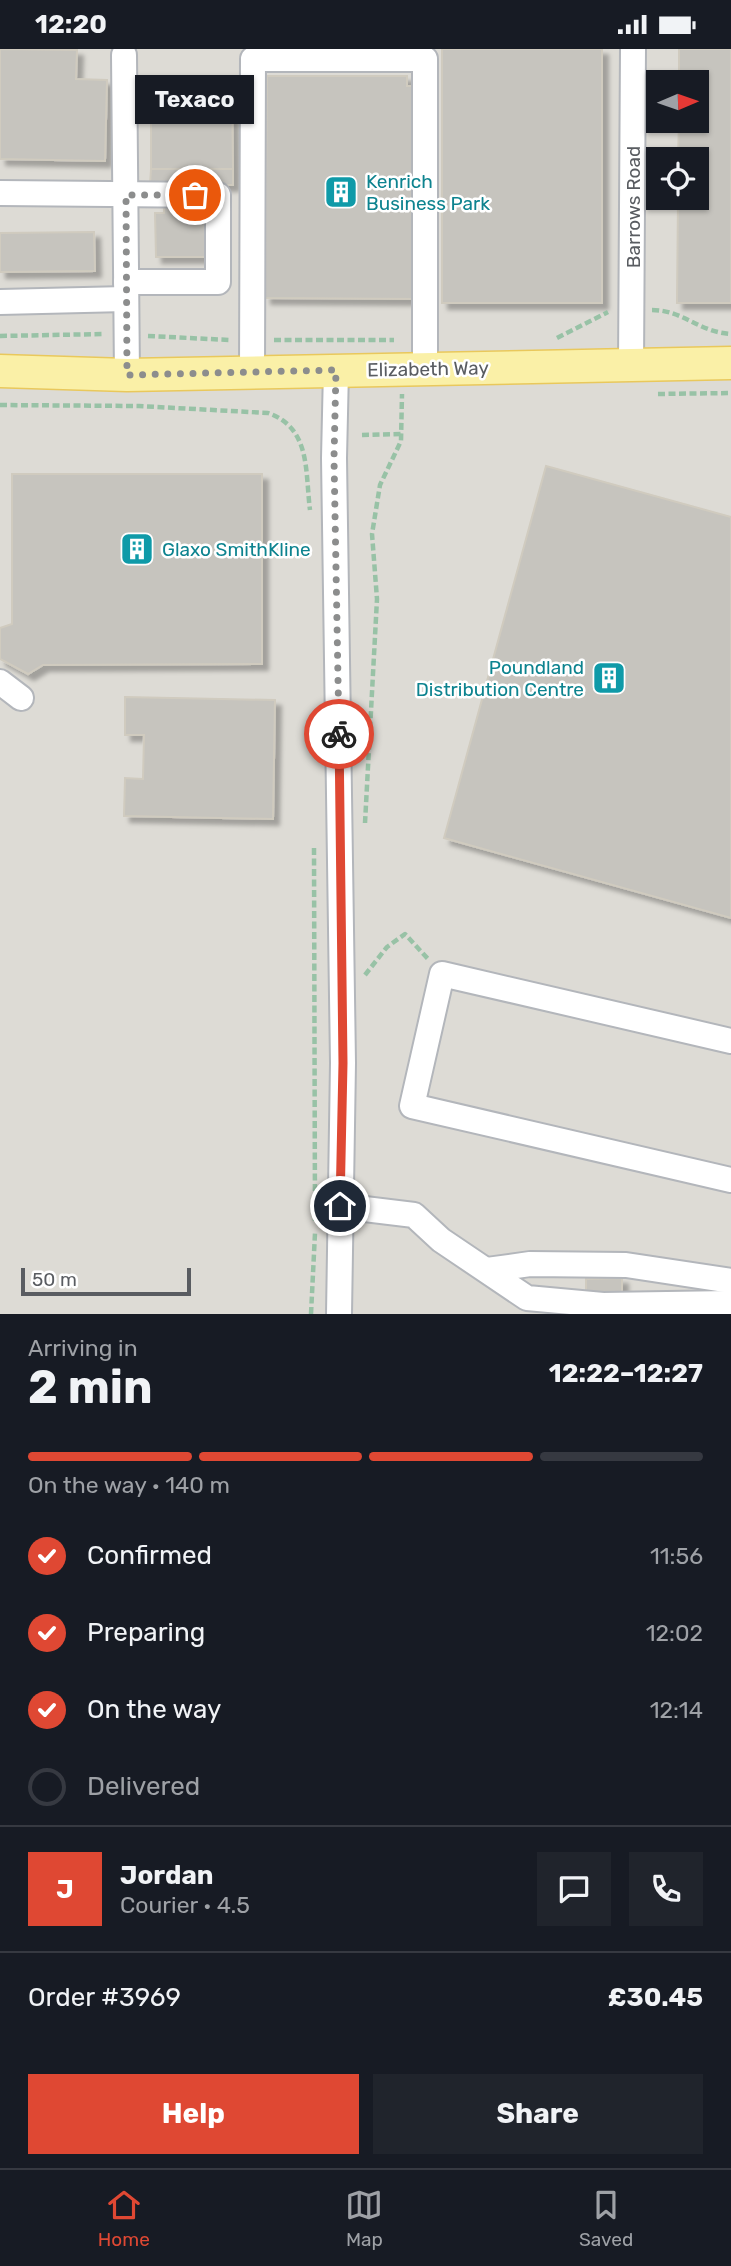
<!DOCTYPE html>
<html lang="en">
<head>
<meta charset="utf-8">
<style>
  body { margin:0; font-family:Rubik,sans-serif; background:#20242c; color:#f1f3f6; height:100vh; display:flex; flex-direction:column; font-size:26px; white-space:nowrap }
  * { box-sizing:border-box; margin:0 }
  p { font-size:23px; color:#9ea1a6 }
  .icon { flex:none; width:38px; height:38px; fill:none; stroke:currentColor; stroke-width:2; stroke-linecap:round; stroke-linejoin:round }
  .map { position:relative; height:1265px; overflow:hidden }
  .details { display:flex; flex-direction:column; background:#171b24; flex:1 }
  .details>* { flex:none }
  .needle { width:46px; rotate:88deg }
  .controls { position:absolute; left:646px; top:21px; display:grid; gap:14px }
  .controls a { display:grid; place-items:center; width:63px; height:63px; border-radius:0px; background:#171b24; box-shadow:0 2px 5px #0004; font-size:35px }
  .scale { position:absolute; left:21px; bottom:18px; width:170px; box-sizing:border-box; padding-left:7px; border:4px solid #595c61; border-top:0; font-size:19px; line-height:24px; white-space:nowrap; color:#595c61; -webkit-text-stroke:5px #fff; paint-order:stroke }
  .pin { position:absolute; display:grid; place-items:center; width:60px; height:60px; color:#fff; margin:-30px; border:4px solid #fff; border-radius:50%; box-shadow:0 2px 7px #0007 }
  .courier { position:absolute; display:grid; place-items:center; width:70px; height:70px; margin:-35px; border:5px solid #df4833; border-radius:50%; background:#fff; color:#222; box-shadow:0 2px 9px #0007 }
  .bubble { position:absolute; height:49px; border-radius:0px; background:#171b24; box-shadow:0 2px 5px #0004; font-size:23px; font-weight:700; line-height:49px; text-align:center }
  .summary em { font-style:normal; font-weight:700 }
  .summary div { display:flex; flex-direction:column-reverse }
  .summary { display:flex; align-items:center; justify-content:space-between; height:119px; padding:0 28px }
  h1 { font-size:46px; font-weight:700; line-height:52px }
  .bar { display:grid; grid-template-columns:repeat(4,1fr); gap:10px 7px; align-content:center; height:84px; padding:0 28px }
  .bar i { height:9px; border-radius:5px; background:#363941 }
  .bar .current { background:#df4833 }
  .bar p { grid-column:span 4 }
  .line { display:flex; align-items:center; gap:18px; padding:0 28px; border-top:2px solid #363941 }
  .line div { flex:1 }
  .round { display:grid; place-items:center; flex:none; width:74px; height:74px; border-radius:0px; background:#20242c }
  ol { padding:0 28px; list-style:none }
  li { display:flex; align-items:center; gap:21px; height:77px }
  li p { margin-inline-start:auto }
  li .icon { padding:7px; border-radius:50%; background:#df4833; color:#fff; stroke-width:4 }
  li:last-child { color:#9ea1a6 }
  li i { width:38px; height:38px; border:4px solid #363941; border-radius:50% }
  .primary-button { display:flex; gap:14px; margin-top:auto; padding:14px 28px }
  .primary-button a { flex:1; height:80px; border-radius:0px; background:#df4833; color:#fff; font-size:28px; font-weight:700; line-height:80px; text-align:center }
  .primary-button a+a { background:#20242c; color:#f1f3f6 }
  .status { display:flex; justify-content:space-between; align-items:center; height:49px; padding:0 35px; background:#171b24; direction:ltr }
  .status svg { height:19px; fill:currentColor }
  .tab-bar { display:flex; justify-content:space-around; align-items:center; height:98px; border-top:2px solid #363941; background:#171b24; font-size:19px; color:#9ea1a6 }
  .tab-bar a { display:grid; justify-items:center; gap:4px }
  .tab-bar .current { color:#df4833 }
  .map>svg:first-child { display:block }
</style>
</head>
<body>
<div class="status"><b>12:20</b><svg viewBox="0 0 49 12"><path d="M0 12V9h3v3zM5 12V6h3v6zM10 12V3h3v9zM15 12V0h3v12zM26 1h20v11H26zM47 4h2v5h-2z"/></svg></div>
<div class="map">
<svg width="731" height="1265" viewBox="0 0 731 1265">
  <defs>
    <filter id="shadow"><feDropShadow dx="6" dy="6" stdDeviation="2" flood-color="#0004"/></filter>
  </defs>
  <rect width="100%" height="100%" fill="#ebe9e0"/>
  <path fill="#dddbd5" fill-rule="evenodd" d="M0,0H731V1265H0ZM658,33H696V72H658ZM658,110H696V149H658Z"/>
  <g fill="#c6c4be" stroke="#d0cbbf" stroke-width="2" filter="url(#shadow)">
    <polygon points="0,0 77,1 76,30 107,31 105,112 0,110"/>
    <rect x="442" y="0" width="160" height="254"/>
    <polygon points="679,0 731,0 731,254 677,254 678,149 696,149 696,110 678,110 679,72 696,72 696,33 679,33"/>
    <polygon points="267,27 407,27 407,37 417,37 416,250 265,249"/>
    <polygon points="151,30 167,30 167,37 232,36 233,120 151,120"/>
    <polygon points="151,120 233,120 233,136 150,136"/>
    <polygon points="199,136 200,164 213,164 214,208 156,208 155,164 164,164 164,137"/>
    <polygon points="94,183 95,222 0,223 0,184"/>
    <polygon points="546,417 731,468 731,869 444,789"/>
    <polygon points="12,425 262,425 262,615 43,616 28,625 0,610 0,579 12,575"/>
    <polygon points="125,648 275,651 273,770 124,767 125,729 143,730 144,686 125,686"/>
    <polygon points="622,1229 622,1243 586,1244 586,1230"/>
  </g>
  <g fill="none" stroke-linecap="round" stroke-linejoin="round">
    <defs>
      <g id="minor">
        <polyline points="124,6 127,326"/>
        <polyline points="0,144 218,146 218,233 126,233"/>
        <polyline points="0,253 126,250"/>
        <polyline points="631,316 633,0"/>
        <polyline points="336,321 334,409 343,1014 339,1265"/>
        <polyline points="252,323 253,10 425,10 425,320"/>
        <polyline points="0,633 21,649"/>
        <polyline points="731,992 442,925 412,1057 731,1131"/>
        <polyline points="340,1157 414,1166 441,1191 527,1249 603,1256 731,1254"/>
        <polyline points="487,1221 530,1215 626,1216 731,1232"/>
      </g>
      <polyline id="major" points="0,322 127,326 731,314"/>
    </defs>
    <use href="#minor" stroke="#b3b6bb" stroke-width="28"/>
    <use href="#major" stroke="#e9c85c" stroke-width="35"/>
    <g stroke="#98c2a6" stroke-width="4.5" stroke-dasharray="7 3.5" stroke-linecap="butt">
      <path d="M652,261C683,261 698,283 731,285"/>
      <polyline points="0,287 104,285"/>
      <polyline points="148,287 230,291"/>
      <polyline points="557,289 608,263"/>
      <polyline points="274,291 394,291"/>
      <polyline points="658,345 731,344"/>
      <path d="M0,356L139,357L268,364C311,379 305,422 310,461"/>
      <polyline points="362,386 401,385"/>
      <polyline points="365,774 377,550 372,485 380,436 401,392 402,345"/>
      <polyline points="314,799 315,1172"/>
      <polyline points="365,926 387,898 405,885 429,911"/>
      <polyline points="311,1265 315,1184"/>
    </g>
    <use href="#minor" stroke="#fff" stroke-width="24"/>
    <use href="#major" stroke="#faf0a7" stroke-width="32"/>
  </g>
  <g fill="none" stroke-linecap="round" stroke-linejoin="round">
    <polyline stroke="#8c8d8d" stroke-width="7" stroke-dasharray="0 12.6" points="195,146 126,146 127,326 336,321 334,409 339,685"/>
    <polyline stroke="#df4833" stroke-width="9" points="339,685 343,1014 340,1157"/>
  </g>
  <defs>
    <symbol id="building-square" viewBox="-11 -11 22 22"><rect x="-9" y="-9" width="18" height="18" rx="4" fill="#0f9aa8" stroke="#fff"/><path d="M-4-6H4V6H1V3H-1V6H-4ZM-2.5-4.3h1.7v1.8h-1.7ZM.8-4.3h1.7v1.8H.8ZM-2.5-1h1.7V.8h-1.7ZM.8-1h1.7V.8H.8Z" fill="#fff"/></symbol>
  </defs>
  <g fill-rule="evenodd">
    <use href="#building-square" x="322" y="124" width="38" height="38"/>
    <use href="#building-square" x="118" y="481" width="38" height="38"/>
    <use href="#building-square" x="590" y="610" width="38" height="38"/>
  </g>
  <g text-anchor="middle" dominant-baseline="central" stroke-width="5" stroke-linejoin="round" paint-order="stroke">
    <g font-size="19" fill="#0d838f" stroke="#fff" text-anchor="start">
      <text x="366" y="132">Kenrich<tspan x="366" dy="22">Business Park</tspan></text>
      <text x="162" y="500">Glaxo SmithKline</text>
      <text x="584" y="618" text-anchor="end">Poundland<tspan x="584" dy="22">Distribution Centre</tspan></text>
    </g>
    <g font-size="19" fill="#595c61" stroke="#fff">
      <text transform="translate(633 158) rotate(-90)">Barrows Road</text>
      <text transform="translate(428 320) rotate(-1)">Elizabeth Way</text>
    </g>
  </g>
</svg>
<div class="controls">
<a><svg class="needle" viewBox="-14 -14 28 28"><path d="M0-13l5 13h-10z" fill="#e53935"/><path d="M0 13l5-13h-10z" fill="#9ea1a6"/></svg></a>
<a><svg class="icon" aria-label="locate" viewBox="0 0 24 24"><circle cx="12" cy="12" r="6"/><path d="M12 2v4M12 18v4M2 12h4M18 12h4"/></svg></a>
</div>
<div class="scale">50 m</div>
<div class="pin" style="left:195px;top:146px;background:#ea580c"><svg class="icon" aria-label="bag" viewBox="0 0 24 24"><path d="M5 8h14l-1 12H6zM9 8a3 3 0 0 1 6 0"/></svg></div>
<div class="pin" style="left:340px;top:1157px;background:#1f2937"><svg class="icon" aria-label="home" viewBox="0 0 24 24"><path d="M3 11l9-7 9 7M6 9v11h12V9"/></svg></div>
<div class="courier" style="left:339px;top:685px"><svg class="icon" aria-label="bike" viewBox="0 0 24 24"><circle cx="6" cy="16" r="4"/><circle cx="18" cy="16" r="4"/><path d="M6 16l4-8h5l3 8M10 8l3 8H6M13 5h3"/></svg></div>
<div class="bubble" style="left:135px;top:26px;width:119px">Texaco</div>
</div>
<section class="details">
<div class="summary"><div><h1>2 min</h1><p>Arriving in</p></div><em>12:22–12:27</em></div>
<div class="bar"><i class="current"></i><i class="current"></i><i class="current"></i><i></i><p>On the way · 140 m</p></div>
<ol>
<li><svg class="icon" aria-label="check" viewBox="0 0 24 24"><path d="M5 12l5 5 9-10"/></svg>Confirmed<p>11:56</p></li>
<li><svg class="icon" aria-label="check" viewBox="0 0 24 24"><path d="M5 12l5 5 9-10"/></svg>Preparing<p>12:02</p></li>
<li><svg class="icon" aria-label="check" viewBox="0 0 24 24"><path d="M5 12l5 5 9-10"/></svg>On the way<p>12:14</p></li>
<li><i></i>Delivered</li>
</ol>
<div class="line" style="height:126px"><b class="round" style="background:#df4833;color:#fff">J</b><div><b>Jordan</b><p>Courier · 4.5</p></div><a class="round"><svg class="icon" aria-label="chat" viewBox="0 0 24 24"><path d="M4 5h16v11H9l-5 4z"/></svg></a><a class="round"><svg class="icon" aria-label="phone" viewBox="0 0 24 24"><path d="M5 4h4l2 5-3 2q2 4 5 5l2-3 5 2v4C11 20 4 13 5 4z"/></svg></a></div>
<div class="line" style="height:91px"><div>Order #3969</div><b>£30.45</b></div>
<div class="primary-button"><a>Help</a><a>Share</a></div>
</section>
<nav class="tab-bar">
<a class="current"><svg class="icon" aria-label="home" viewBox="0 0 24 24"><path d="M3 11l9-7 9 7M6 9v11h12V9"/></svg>Home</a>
<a><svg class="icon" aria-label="map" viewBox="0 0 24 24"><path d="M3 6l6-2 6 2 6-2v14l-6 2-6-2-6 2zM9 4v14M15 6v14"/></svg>Map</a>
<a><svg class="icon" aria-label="saved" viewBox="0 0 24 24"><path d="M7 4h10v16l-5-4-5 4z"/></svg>Saved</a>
</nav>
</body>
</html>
